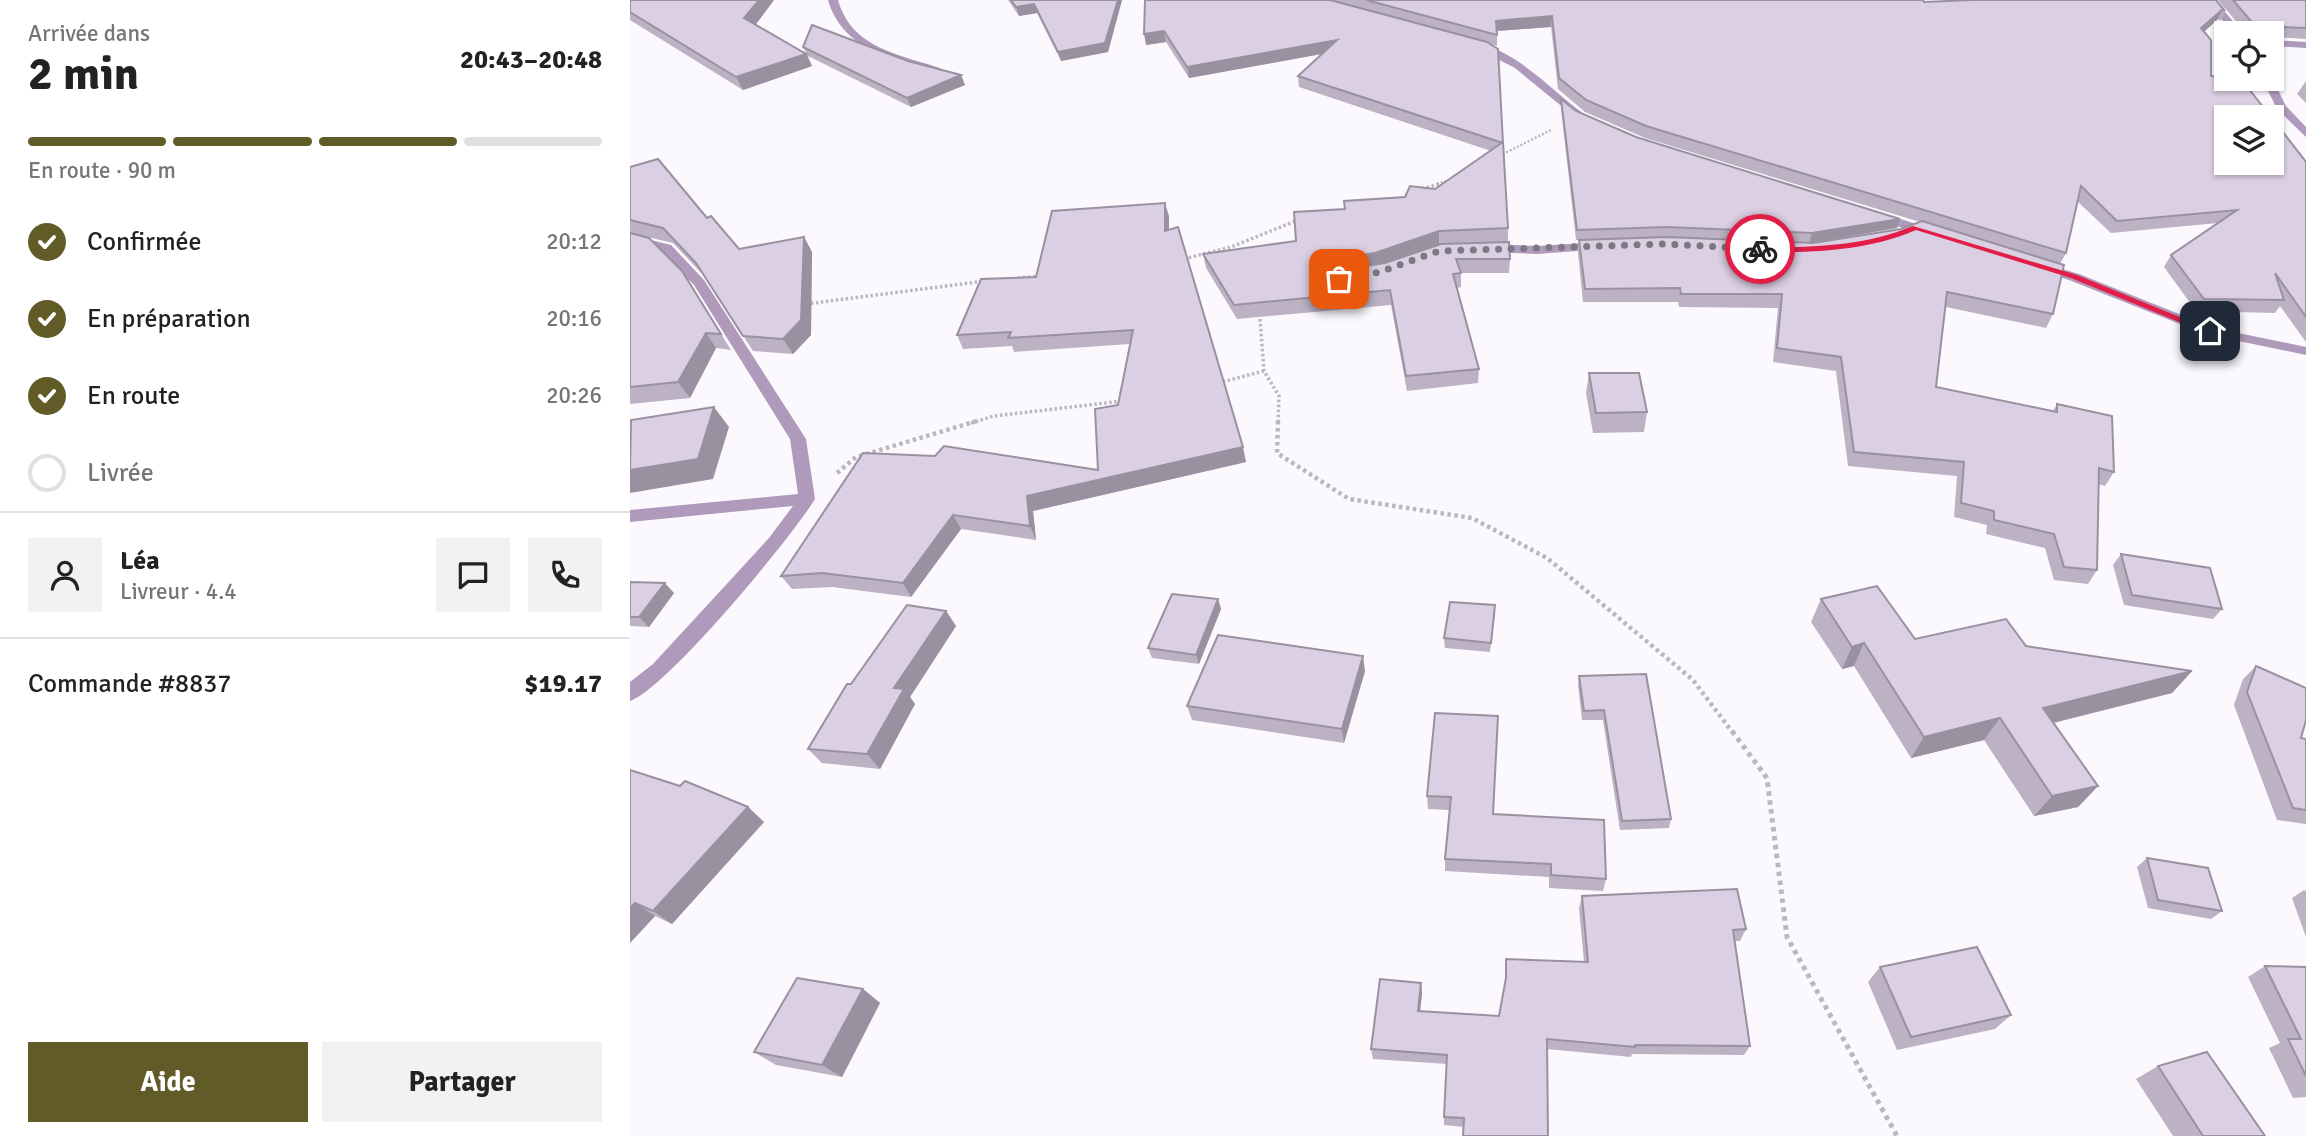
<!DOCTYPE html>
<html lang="fr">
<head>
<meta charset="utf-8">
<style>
  body { margin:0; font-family:Signika,sans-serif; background:#f2f2f2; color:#222; height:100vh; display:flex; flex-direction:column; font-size:26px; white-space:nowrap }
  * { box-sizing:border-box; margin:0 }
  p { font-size:23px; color:#767676 }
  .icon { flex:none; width:38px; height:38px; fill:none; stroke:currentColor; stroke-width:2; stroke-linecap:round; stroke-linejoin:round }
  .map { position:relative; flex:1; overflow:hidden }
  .panel { display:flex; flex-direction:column; background:#fff; width:630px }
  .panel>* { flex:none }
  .fabs { position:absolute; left:1584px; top:21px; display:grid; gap:14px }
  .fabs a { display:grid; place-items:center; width:70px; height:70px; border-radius:0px; background:#fff; box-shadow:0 2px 5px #0004; font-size:35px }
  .pin { position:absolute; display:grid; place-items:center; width:60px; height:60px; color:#fff; margin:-30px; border-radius:14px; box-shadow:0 4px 10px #0006 }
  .courier { position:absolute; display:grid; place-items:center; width:70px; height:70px; margin:-35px; border:5px solid #e11d48; border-radius:50%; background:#fff; color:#222; box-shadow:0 2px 9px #0007 }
  .overview em { font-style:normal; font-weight:700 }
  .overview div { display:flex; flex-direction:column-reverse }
  .overview { display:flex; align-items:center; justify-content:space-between; height:119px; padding:0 28px }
  h1 { font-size:46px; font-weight:700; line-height:52px }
  .bar { display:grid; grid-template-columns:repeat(4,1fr); gap:10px 7px; align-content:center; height:84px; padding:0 28px }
  .bar i { height:9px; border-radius:5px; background:#e0e0e0 }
  .bar .on { background:#615b27 }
  .bar p { grid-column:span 4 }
  .line { display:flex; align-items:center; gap:18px; padding:0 28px; border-top:2px solid #e0e0e0 }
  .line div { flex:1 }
  .round { display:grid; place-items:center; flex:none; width:74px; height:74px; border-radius:0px; background:#f2f2f2 }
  ol { padding:0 28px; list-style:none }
  li { display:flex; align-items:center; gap:21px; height:77px }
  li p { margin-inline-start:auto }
  li .icon { padding:7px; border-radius:50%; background:#615b27; color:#fff; stroke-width:4 }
  li:last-child { color:#767676 }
  li i { width:38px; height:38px; border:4px solid #e0e0e0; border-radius:50% }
  .primary-button { display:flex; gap:14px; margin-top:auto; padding:14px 28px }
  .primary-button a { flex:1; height:80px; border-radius:0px; background:#615b27; color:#fff; font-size:28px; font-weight:700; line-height:80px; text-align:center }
  .primary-button a+a { background:#f2f2f2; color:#222 }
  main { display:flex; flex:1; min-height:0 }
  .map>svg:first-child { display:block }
</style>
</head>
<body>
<main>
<section class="panel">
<div class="overview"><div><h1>2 min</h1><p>Arrivée dans</p></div><em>20:43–20:48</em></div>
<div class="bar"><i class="on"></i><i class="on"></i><i class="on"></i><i></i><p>En route · 90 m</p></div>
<ol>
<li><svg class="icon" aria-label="check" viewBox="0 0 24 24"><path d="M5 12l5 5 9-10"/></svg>Confirmée<p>20:12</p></li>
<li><svg class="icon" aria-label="check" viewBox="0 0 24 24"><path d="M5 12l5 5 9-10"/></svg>En préparation<p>20:16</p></li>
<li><svg class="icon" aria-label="check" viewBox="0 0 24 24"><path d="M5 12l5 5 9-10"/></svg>En route<p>20:26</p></li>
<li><i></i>Livrée</li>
</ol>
<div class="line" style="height:126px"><a class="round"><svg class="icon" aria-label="person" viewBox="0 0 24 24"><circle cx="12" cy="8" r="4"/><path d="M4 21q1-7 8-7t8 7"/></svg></a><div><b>Léa</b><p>Livreur · 4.4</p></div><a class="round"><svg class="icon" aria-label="chat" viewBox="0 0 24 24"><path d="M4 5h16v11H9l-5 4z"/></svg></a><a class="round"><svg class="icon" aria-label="phone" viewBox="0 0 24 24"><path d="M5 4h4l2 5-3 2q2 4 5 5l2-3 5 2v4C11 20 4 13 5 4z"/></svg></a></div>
<div class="line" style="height:91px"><div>Commande #8837</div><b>$19.17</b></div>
<div class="primary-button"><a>Aide</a><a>Partager</a></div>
</section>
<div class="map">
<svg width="1676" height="1136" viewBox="0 0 1676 1136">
  <rect width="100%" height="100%" fill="#fcf9fe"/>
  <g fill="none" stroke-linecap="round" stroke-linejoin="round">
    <g stroke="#bab7bd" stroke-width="2.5" stroke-dasharray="2 2" stroke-linecap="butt">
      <polyline points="869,156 921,130"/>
      <polyline points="807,184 817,181"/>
    </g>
    <g stroke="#bab7bd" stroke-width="3.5" stroke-dasharray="2.5 2.5" stroke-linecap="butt">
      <polyline points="792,189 812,183"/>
      <polyline points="554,259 601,247 668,220"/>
      <polyline points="388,278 410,276"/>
      <polyline points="176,304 355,281"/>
      <polyline points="630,319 634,371 649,396 648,423"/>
      <polyline points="588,383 634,371"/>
      <polyline points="341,423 364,416 493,401"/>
    </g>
    <g stroke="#bab7bd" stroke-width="4.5" stroke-dasharray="3.5 3.5" stroke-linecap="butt">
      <polyline points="648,421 647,453 719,499 842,518 917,558 1063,680 1103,733"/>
      <polyline points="207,473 226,457 347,421"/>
    </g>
    <polyline stroke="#bab7bd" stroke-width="5" stroke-dasharray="4.5 4.5" stroke-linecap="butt" points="1102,731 1137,778 1157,937 1267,1136"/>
    <g fill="#af9abb" fill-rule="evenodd">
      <path d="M198,0H208C219,39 251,50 287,61C297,64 310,67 318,73L313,76C268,63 212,50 198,0Z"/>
      <polygon points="1575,0 1585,0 1613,33 1603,33"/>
      <polygon points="1642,40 1676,42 1676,48 1642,46"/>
      <path d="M847,42C890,54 919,88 954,114V118H946L885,68L844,47L842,45Z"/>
      <polygon points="1642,78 1656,106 1676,127 1676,137 1647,109 1632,79"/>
      <polygon points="1248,212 1306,230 1308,233 1302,237 1244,219 1244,213"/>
      <path d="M0,235L41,245L74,280L176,439L185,499C162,537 37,688 0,701V682L23,664L139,538L163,506L0,522V510L168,494L160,439L64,285L31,251L0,243Z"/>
      <polygon points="970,242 976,246 974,249 907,254 858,252 852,248 858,244 907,246"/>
      <polygon points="1409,262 1449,274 1584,328 1676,347 1676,355 1575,334 1439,280 1404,269 1402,266"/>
    </g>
  </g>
  <g fill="#bcb2c3">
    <polygon points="0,0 144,0 125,25 176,53 173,47 278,61 331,75 335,85 281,107 178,56 182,66 113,90 0,20"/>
    <polygon points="378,0 492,0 478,52 431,61 407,13 389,16"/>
    <polygon points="515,0 1293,0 1294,2 1586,0 1595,11 1590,21 1588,19 1574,32 1581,76 1676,162 1676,342 1650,306 1645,313 1566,311 1534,267 1541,255 1588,223 1481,233 1447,201 1436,253 1430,264 1423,314 1416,328 1316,307 1306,387 1423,411 1427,404 1484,472 1475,486 1468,484 1467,570 1458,584 1424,580 1415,548 1356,534 1357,525 1324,517 1327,476 1218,466 1206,371 1143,362 1148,308 1049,307 1048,302 953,302 948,253 949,240 946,240 931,109 931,99 946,111 1006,137 1270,219 1267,228 1181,243 1271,229 1290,222 1015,138 955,112 928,89 921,27 867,31 867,46 859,43 868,49 878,228 878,242 880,259 879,273 831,273 831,287 826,288 849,369 848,383 777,391 761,305 607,319 576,268 573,254 666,241 715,209 775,197 805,189 861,151 669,87 668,76 692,54 559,78 536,42 516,45"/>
    <polygon points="1588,0 1676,0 1676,39 1644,37 1642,42 1642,33 1606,33 1610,26"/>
    <polygon points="1676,81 1676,103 1667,94"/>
    <polygon points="0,167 77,218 109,249 174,237 182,252 181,335 163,354 123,351 76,278 43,243 13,236 52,271 101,350 86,348 60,398 0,404"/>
    <polygon points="539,216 539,230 616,462 403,511 406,540 331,529 281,597 202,587 162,589 151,576 233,453 468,470 488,405 500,344 384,352 382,346 333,349 327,335 406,277"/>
    <polygon points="959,373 1017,412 1014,432 963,433 956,393"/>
    <polygon points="1491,554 1592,609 1583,619 1494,605 1483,565"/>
    <polygon points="0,582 44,593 19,627 0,626"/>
    <polygon points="588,599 591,609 569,664 522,658 518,648"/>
    <polygon points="1191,599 1285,639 1396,646 1562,671 1542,693 1424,723 1468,786 1448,807 1404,816 1354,740 1281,758 1224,666 1212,669 1181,622"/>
    <polygon points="865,605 860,652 815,648 814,638"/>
    <polygon points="316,611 326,626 280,697 285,704 250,769 192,763 178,749 221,684"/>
    <polygon points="1626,666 1671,738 1676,739 1676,824 1647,820 1604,705 1613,679"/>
    <polygon points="735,671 714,743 562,720 557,706"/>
    <polygon points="1016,674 1041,819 1039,828 990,830 973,720 952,720 948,685 949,676"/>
    <polygon points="805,713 863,814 976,879 973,891 919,888 919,877 815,871 815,859 819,810 798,809 797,796"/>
    <polygon points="0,770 118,807 134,822 42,924 25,916 0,943"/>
    <polygon points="1517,858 1592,911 1581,919 1518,908 1507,867"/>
    <polygon points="1674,890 1676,891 1676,937 1662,898"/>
    <polygon points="952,896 1116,929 1110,941 1104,941 1120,1046 1114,1055 1002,1054 1001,1057 917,1049 834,1127 814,1125 814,1117 817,1064 743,1059 741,1049 791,983 792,994 790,1011 869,1016 875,982 876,959 954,962 949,908"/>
    <polygon points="1635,966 1676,967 1676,1097 1663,1098 1639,1048 1650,1043 1618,977"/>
    <polygon points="1250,967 1381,1015 1365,1029 1267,1050 1238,982"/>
    <polygon points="233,989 250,1003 212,1077 146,1065 124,1052"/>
    <polygon points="1528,1066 1635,1136 1543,1136 1506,1079"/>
  </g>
  <g fill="#99919f">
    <polygon points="129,0 144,0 121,31 114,18"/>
    <polygon points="488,0 492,0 478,52 431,61 428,52"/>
    <polygon points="404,4 407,13 389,16 386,7"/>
    <polygon points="1593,9 1588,19 1566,39 1571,28"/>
    <polygon points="922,16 921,27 866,31 866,21"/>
    <polygon points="534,31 536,42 516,45 514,34"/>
    <polygon points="707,40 708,51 559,78 557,67"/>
    <polygon points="176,54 182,66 113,90 106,77"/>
    <polygon points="331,75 335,85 281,107 277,98"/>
    <polygon points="535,203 539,216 539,244 535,231"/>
    <polygon points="1270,219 1267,228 1179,243 1182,233"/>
    <polygon points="809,231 809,244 746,266 702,274 700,268 700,260"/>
    <polygon points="174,237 182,252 181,335 163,354 153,339"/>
    <polygon points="76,333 86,348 60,398 48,382"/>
    <polygon points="84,407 99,427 83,479 0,493 0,470"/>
    <polygon points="613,447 616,462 403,511 406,540 400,526 397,496"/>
    <polygon points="323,515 331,529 281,597 273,583"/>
    <polygon points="35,583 44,593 19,627 9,617"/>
    <polygon points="588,599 591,609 569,664 566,655"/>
    <polygon points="865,605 865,615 860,652 861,643"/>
    <polygon points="316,611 326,626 280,697 285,704 250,769 237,754 264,688"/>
    <polygon points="1234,643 1224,666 1212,669 1222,647"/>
    <polygon points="733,656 735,671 714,743 712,729"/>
    <polygon points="1562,671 1542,693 1397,729 1413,708"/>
    <polygon points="1370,718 1354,740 1281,758 1294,737"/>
    <polygon points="1468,786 1448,807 1404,816 1422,796"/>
    <polygon points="118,807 134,822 42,924 23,911"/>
    <polygon points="5,903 25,916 0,943 0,908"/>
    <polygon points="791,983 792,994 789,1021 788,1011"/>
    <polygon points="233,989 250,1003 212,1077 192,1065"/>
  </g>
  <g fill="#dbcfe3" stroke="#99919f" stroke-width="2">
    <polygon points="0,0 129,0 114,18 176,54 106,77 0,12"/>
    <polygon points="381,0 488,0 475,43 428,52 404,4 386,7"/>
    <polygon points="515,0 700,0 857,42 868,49 873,143 668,76 707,40 557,67 534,31 514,34"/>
    <polygon points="736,0 1293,0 1294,2 1342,0 1586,0 1595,11 1593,9 1571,28 1581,40 1581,76 1596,77 1596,79 1611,79 1641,117 1596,117 1596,163 1642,163 1642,118 1676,162 1676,317 1645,273 1654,300 1574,299 1541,255 1607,210 1487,221 1451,186 1436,253 1016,126 956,100 929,78 922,16 866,21 867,35"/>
    <polygon points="1603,0 1676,0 1676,28 1648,27 1646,35 1642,35 1642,33 1620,33 1611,25 1621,24 1621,21"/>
    <polygon points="182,25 278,61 331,75 277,98 173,47"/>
    <polygon points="931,99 946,111 1006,137 1270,219 1182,233 1037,227 947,230"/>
    <polygon points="873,142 878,228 809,231 745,253 700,260 700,268 703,271 755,263 811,244 879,242 880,259 826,259 831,273 823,274 849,369 776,376 760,290 604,305 573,254 666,241 664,212 715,209 714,201 775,197 780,186 805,189"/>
    <polygon points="28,159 77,218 81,216 109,249 174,237 171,320 153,339 113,336 66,263 33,228 0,220 0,167"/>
    <polygon points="535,203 535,231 548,227 613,447 397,496 400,526 323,515 273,583 192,573 151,576 233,453 305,456 314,446 468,470 465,409 488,405 503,330 378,338 381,332 327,335 351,279 406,277 422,211"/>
    <polygon points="1292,221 1434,265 1423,314 1317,292 1306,387 1427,412 1427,404 1482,416 1484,472 1469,468 1467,570 1434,567 1424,534 1364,520 1364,511 1331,503 1334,462 1224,452 1211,357 1147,348 1152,294 1051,294 1050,288 955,289 949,240 1037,237 1183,243 1271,229"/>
    <polygon points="0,233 19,238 52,271 91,334 76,333 48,382 0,387"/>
    <polygon points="959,373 1009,373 1017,412 966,413"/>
    <polygon points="84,407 68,459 0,470 1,420"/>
    <polygon points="1491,554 1580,568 1592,609 1502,595"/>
    <polygon points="0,582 35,583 9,617 0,617"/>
    <polygon points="1247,586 1285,639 1376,619 1396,646 1562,671 1413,708 1468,786 1422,796 1370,718 1294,737 1234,643 1222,647 1191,599"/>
    <polygon points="542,594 588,599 566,655 518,648"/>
    <polygon points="820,602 865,605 861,643 814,638"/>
    <polygon points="277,605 316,611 264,688 274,689 237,754 178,749 217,684 221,684"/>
    <polygon points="588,635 733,656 712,729 557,706"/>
    <polygon points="1626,666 1676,688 1676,720 1671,738 1676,739 1676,810 1663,808 1617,692"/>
    <polygon points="1016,674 1041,819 992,821 974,710 954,711 949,676"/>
    <polygon points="805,713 868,716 863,814 974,820 976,879 921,875 921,864 815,859 821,797 797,796"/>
    <polygon points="0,770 50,786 55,781 118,807 23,911 5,903 0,908"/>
    <polygon points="1517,858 1578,868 1592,911 1528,900"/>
    <polygon points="1107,889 1116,929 1103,930 1120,1046 1005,1045 1005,1047 917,1039 918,1136 833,1136 834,1118 814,1117 817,1055 741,1049 750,979 791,983 788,1011 869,1016 876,978 876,959 958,962 952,896"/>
    <polygon points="1347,947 1381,1015 1281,1037 1250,967"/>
    <polygon points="1635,966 1676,967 1676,1076 1658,1039 1671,1039"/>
    <polygon points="167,978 233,989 192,1065 124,1052"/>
    <polygon points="1577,1052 1635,1136 1573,1136 1528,1066"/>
  </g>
  <path fill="#e11d48" d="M1283,226L1447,275L1584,331L1576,333L1441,278L1286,230C1238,251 1181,253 1130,252L1125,249L1130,247C1180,248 1235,246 1283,226Z"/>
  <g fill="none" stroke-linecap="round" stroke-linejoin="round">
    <polyline stroke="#7d7980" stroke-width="7" stroke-dasharray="0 12.6" points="709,279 750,272 809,251 1035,244 1130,249"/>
  </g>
</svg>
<div class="fabs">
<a><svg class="icon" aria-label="locate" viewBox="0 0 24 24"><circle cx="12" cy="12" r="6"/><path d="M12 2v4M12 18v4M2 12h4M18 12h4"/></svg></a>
<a><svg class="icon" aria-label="layers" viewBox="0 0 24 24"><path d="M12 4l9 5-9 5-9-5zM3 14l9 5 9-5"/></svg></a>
</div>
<div class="pin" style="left:709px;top:279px;background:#ea580c"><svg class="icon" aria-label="bag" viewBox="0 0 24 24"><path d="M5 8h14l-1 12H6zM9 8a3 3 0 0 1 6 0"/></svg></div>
<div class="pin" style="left:1580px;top:331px;background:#1f2937"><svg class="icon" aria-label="home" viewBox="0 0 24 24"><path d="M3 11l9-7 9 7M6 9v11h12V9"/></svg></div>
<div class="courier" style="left:1130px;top:249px"><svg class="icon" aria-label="bike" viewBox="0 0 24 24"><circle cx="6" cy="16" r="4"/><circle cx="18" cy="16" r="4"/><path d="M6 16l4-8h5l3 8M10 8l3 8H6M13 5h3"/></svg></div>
</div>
</main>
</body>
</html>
